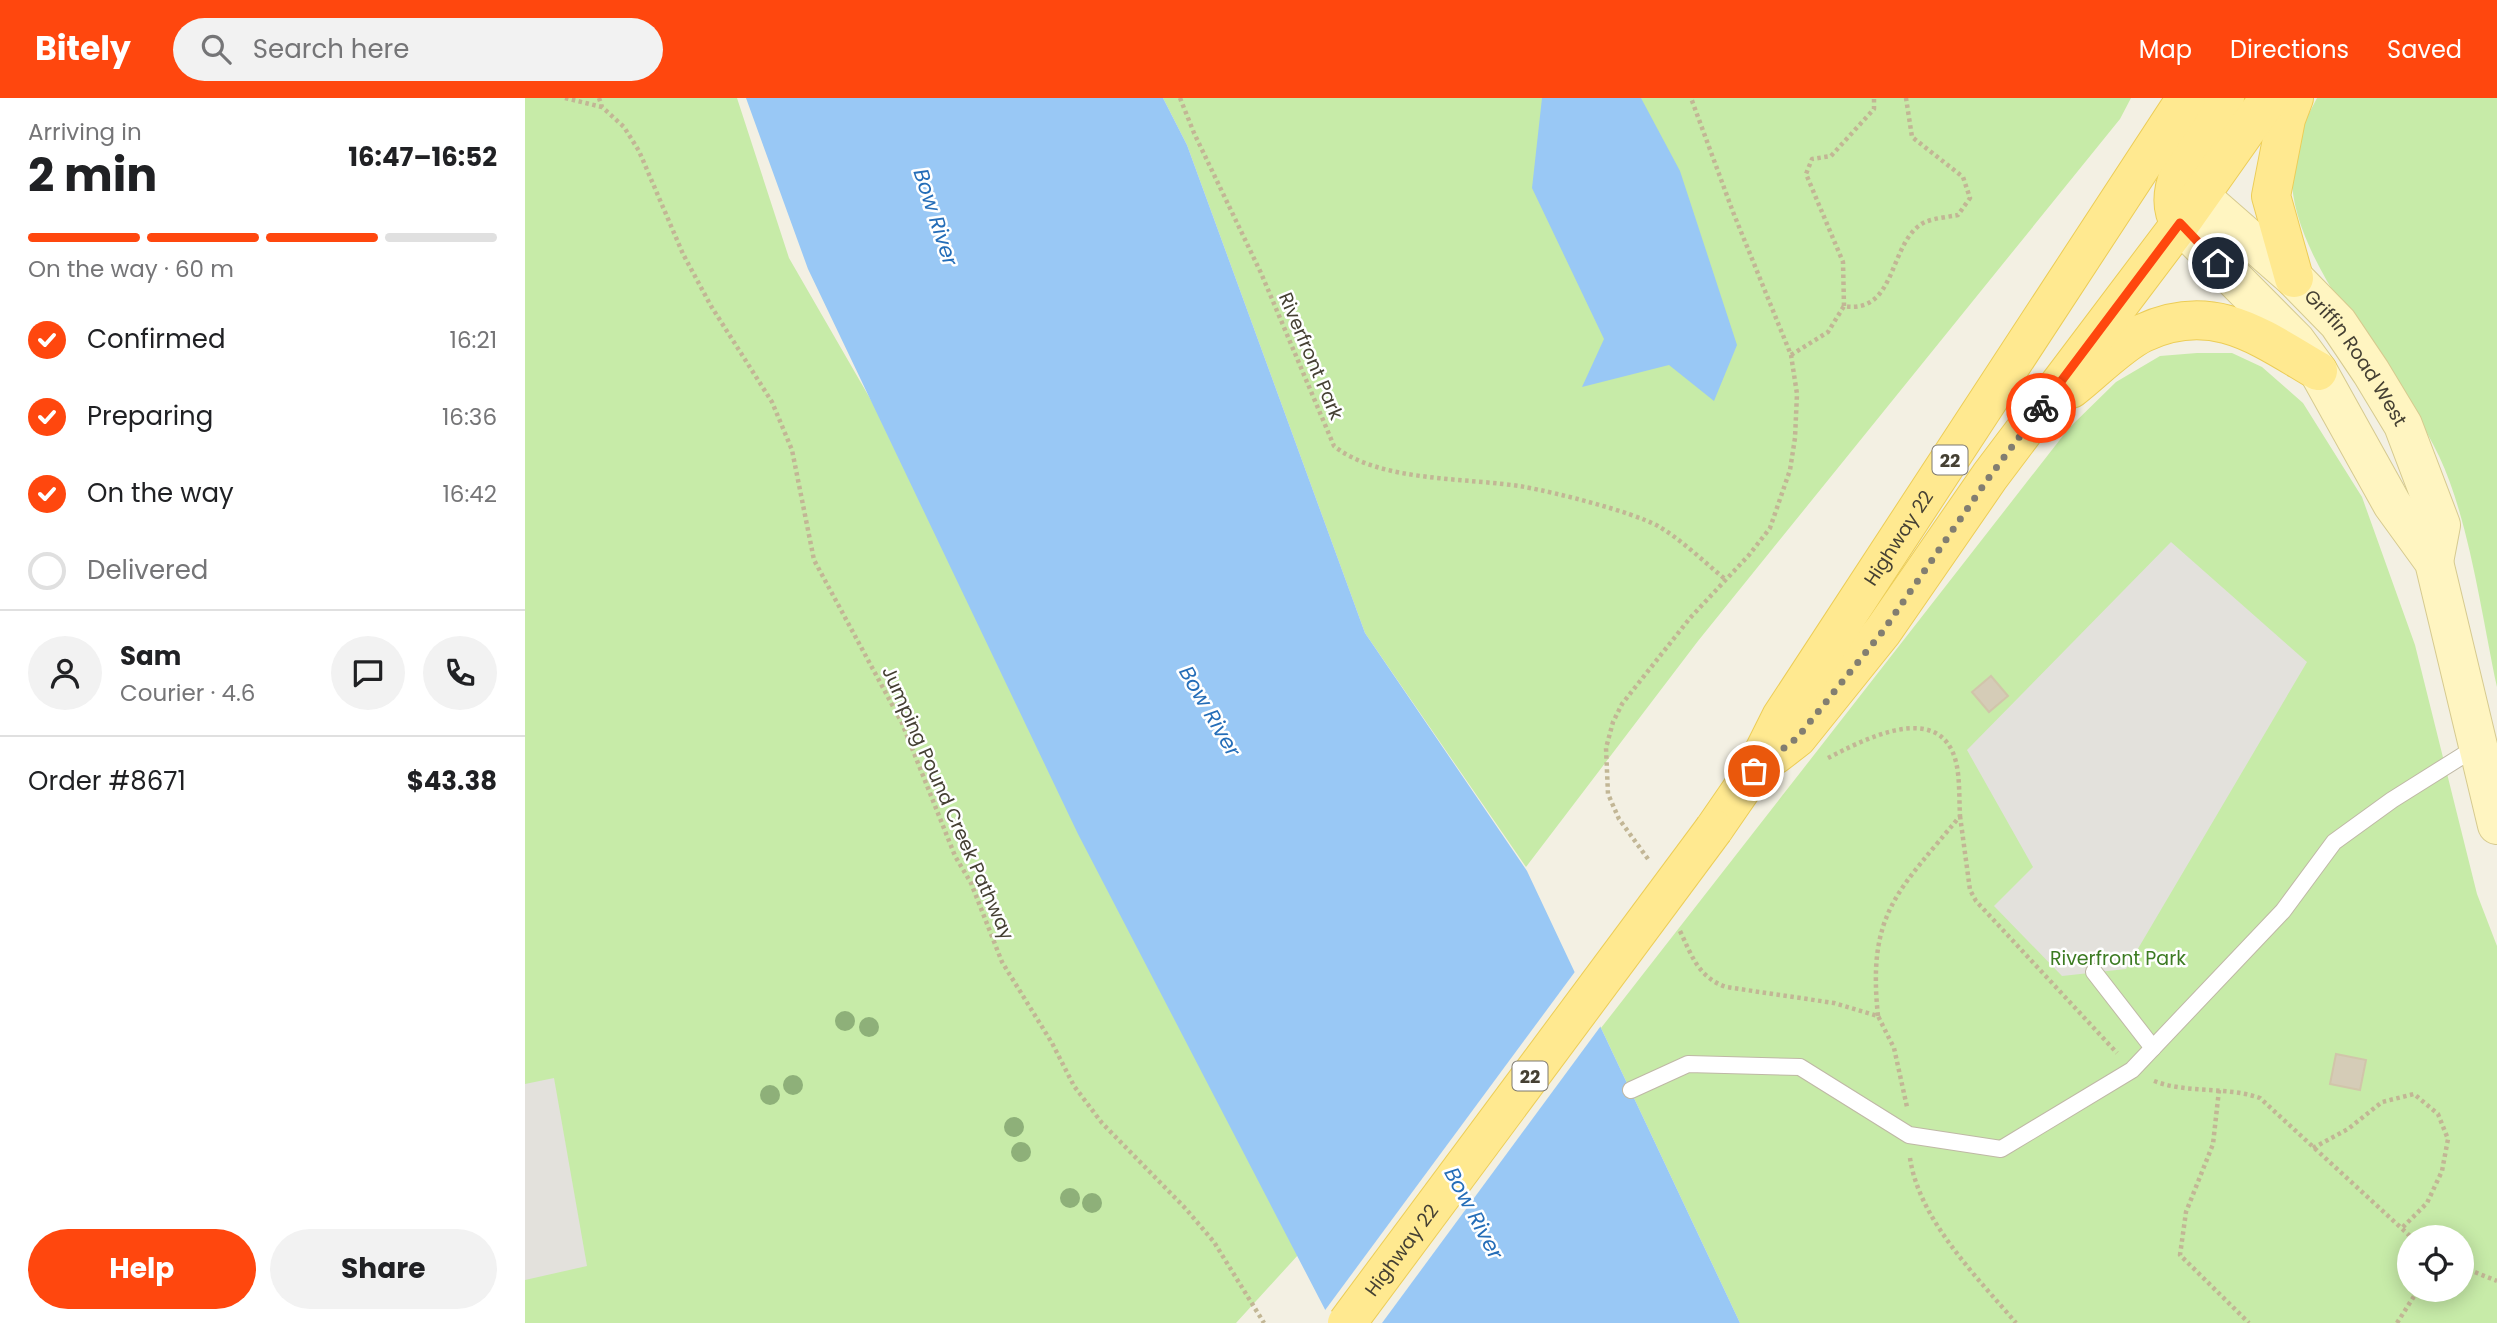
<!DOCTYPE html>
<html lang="en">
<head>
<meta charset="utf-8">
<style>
  body { margin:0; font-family:Poppins,sans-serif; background:#f2f2f2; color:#202124; height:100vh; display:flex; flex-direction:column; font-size:26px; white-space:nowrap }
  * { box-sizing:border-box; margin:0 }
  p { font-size:23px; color:#757577 }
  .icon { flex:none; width:38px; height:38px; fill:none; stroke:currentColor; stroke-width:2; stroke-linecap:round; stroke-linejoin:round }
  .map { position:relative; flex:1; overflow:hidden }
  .side { display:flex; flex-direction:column; background:#fff; width:525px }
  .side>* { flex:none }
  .controls { position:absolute; left:1872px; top:1127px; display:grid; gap:14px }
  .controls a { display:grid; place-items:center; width:77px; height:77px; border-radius:50%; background:#fff; box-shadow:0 4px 18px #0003; font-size:35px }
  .pin { position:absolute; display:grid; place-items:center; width:60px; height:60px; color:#fff; margin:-30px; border:4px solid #fff; border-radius:50%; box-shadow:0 2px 7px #0007 }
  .courier { position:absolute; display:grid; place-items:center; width:70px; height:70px; margin:-35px; border:5px solid #ff470e; border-radius:50%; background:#fff; color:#222; box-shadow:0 2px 9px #0007 }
  .headline em { font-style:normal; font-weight:700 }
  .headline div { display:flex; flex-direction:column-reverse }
  .headline { display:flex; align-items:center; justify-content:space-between; height:119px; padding:0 28px }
  h1 { font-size:46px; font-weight:700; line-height:52px }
  .bar { display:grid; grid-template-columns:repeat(4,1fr); gap:10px 7px; align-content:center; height:84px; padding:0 28px }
  .bar i { height:9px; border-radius:5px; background:#e0e0e0 }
  .bar .on { background:#ff470e }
  .bar p { grid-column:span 4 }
  .line { display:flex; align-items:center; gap:18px; padding:0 28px; border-top:2px solid #e0e0e0 }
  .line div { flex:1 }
  .round { display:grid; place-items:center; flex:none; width:74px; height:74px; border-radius:37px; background:#f2f2f2 }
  ol { padding:0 28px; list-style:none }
  li { display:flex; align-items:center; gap:21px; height:77px }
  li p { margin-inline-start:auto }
  li .icon { padding:7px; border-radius:50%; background:#ff470e; color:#fff; stroke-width:4 }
  li:last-child { color:#757577 }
  li i { width:38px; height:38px; border:4px solid #e0e0e0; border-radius:50% }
  .action { display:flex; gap:14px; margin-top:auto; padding:14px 28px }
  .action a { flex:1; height:80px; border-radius:42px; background:#ff470e; color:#fff; font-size:28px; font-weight:700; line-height:80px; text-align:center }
  .action a+a { background:#f2f2f2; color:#202124 }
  header { display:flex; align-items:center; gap:42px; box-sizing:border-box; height:98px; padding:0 35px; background:#ff470e; color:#fff }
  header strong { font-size:33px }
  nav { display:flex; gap:38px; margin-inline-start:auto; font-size:24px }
  .search { width:490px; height:63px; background:#f2f2f2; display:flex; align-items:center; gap:18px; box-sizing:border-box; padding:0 24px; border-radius:38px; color:#757577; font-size:26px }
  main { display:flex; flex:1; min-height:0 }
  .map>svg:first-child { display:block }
</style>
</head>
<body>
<header>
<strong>Bitely</strong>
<div class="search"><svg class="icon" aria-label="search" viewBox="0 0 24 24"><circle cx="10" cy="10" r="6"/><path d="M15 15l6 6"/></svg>Search here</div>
<nav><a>Map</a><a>Directions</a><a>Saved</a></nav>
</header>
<main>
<section class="side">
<div class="headline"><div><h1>2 min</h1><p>Arriving in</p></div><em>16:47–16:52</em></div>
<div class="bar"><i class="on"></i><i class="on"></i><i class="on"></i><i></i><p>On the way · 60 m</p></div>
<ol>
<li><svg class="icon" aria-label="check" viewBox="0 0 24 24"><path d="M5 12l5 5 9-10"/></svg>Confirmed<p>16:21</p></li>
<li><svg class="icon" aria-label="check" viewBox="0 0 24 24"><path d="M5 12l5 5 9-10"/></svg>Preparing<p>16:36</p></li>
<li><svg class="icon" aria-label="check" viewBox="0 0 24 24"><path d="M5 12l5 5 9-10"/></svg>On the way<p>16:42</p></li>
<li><i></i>Delivered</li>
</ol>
<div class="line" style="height:126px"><a class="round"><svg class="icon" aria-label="person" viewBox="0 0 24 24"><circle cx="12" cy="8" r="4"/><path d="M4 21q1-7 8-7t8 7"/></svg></a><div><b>Sam</b><p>Courier · 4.6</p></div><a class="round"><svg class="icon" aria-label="chat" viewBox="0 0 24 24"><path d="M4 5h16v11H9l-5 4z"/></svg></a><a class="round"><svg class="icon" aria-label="phone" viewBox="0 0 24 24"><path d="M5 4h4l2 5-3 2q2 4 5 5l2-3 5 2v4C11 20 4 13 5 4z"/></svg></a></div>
<div class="line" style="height:91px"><div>Order #8671</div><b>$43.38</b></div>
<div class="action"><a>Help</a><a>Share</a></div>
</section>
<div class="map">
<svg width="1972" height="1225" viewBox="0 0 1972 1225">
  <rect width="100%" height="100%" fill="#f3f0e3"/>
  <g fill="#c7eba8" fill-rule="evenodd">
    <polygon points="0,0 212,0 264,160 511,588 784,1145 711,1225 0,1225"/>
    <polygon points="638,0 1606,0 1595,21 1173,543 1001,769 840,535 662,47"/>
    <path d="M1792,0H1972V589C1957,519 1944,421 1914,358C1875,273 1752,156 1768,59C1772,38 1782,19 1792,0Z"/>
    <path d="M1672,255H1707L1737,269L1778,305L1837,399L1890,547L1952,796L1972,848V1225H1215L1076,930L1544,330L1591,284L1635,258ZM1885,1139H1937V1192H1885Z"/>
  </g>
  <g fill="#e3e1dc">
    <polygon points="1646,444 1782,564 1601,871 1537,878 1469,808 1508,769 1442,652"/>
    <polygon points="29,980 62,1168 0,1182 0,986"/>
  </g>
  <g fill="#99c8f5">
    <polygon points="221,0 638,0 662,47 840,535 1002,773 1215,1225 807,1225 553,736 283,171"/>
    <polygon points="1017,0 1116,0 1155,73 1212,247 1189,303 1144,267 1057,289 1079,241 1007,90"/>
  </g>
  <polygon fill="#f3f0e3" points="1052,871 1078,925 857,1225 803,1225 798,1215"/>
  <g fill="#d5ccb7" stroke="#d1c5aa" stroke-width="2">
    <polygon points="1466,578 1483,598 1464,614 1447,594"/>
    <polygon points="1811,956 1841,962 1835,992 1805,986"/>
  </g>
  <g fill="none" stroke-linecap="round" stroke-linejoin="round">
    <defs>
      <g id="service">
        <polyline points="1569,874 1628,950"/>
        <polyline points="1106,992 1163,966 1275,969 1384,1037 1476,1051 1607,972 1758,813 1809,744 1867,702 1953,648"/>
      </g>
      <g id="secondary">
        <path id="s1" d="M1673,96L1769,180L1813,225L1846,274L1878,327L1916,427L1909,464"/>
        <polyline points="1655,126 1771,243 1793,273 1867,406 1909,464 1972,727"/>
      </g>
      <g id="primary">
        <path d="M1655,126C1631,87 1679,34 1700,0"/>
        <polyline points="1769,180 1746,98 1761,21 1769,0"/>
        <path d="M1546,291C1567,275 1595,246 1618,235C1688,202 1735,239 1793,273"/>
        <polyline points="1250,657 1272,640 1358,533 1465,378 1655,126 1744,0"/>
        <path id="s2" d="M1189,731L1229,673L1256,619L1661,0"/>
      </g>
    </defs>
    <use href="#service" stroke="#bfb8a5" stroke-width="18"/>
    <use href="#secondary" stroke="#d6ca8f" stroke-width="40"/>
    <use href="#primary" stroke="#eccd57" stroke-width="40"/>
    <g stroke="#c2b695" stroke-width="4.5" stroke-dasharray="3.5 3.5" stroke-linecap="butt">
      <polyline points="40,0 77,9"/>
      <polyline points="74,0 77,9 99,29 114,53 158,156 186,208 247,304 267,352 289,462 377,625 430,758 446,785 477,864 527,945 549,988 577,1025 661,1111 689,1144 739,1225"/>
      <path d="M655,0L669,35L736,175L809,348C856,385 942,379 1000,389C1032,395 1105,413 1133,428C1157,442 1178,463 1200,481"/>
      <polyline points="1319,208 1318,164 1281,76 1287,61 1306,58 1349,11 1349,0"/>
      <path d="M1266,257L1303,234L1319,208C1373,217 1363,142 1400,124C1410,120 1423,119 1433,117L1445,100L1438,79L1387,39L1381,0"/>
      <path d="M1303,660C1338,642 1415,601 1431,664C1435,680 1434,701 1435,718C1374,793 1342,814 1353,918"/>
      <polyline points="1435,718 1445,792 1451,803 1592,955"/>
      <polyline points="1123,761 1094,721 1083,696 1081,650 1088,624 1097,606 1165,520 1224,457 1245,430 1265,372 1270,340 1272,296 1266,257 1208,114 1166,0"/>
      <path d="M1155,833C1167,858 1173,879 1201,889L1309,905L1353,918L1369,950L1382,1009"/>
      <path d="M1629,983C1663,996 1701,988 1735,1000L1886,1139"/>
      <polyline points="1694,992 1688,1046 1661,1114 1655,1157 1724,1225"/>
      <polyline points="1788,1050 1823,1031 1857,1004 1889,996 1913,1016 1923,1041 1917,1073 1902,1105 1877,1130"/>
      <path d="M1385,1060C1394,1122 1452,1179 1491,1225"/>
      <polyline points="1937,1169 1972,1183"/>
      <polyline points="1872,1225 1893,1192"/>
    </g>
    <use href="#service" stroke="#fff" stroke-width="16"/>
    <use href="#secondary" stroke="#fff5c1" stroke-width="38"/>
    <use href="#primary" stroke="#ffe990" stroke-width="38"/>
    <defs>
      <g id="primary-bridge">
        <path id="s3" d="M822,1225L1189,731"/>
      </g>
    </defs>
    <use href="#primary-bridge" stroke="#eccd57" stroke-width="40" stroke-linecap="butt"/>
    <use href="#primary-bridge" stroke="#ffe990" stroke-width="38"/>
  </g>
  <g fill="#8eb079">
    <circle cx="320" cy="923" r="10"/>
    <circle cx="344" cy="929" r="10"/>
    <circle cx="268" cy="987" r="10"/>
    <circle cx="245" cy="997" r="10"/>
    <circle cx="489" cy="1029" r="10"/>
    <circle cx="496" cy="1054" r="10"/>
    <circle cx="545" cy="1100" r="10"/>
    <circle cx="567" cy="1105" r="10"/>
  </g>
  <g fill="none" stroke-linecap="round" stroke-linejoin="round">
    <polyline stroke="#827e71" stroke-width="7" stroke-dasharray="0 12.6" points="1229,673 1272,640 1358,533 1465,378 1516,310"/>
    <polyline stroke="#ff470e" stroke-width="9" points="1516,310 1655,125 1693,165"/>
  </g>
  <g text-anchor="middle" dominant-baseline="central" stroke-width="5" stroke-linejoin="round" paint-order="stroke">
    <g fill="#fff" stroke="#7d7970" stroke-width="2">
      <rect x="1407.5" y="347.5" width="35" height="29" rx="5"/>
      <rect x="987.5" y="963.5" width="35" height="29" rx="5"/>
    </g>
    <g font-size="18" font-weight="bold" fill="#454033">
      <text x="1425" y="362">22</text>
      <text x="1005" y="978">22</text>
    </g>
    <g font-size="19" fill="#454033" stroke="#fff">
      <text transform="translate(786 258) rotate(67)">Riverfront Park</text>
      <text stroke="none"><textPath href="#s1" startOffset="229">Griffin Road West</textPath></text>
      <text stroke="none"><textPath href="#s2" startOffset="345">Highway 22</textPath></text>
      <text transform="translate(423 705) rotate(66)">Jumping Pound Creek Pathway</text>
      <text stroke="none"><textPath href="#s3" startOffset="91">Highway 22</textPath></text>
    </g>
    <g font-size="19" fill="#3c7b22" stroke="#fff">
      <text x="1593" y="860">Riverfront Park</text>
    </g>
    <g font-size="21" font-style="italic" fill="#246db8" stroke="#fff">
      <text transform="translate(411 119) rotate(72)">Bow River</text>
      <text transform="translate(685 613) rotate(60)">Bow River</text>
      <text transform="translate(949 1115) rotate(62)">Bow River</text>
    </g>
  </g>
</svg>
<div class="controls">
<a><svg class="icon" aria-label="locate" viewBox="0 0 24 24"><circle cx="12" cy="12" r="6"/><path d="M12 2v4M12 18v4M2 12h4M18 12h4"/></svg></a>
</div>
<div class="pin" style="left:1229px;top:673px;background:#ea580c"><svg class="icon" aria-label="bag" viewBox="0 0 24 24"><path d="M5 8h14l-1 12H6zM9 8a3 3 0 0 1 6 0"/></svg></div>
<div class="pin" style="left:1693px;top:165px;background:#1f2937"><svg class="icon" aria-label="home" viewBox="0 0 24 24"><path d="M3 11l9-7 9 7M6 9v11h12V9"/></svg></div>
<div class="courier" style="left:1516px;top:310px"><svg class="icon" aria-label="bike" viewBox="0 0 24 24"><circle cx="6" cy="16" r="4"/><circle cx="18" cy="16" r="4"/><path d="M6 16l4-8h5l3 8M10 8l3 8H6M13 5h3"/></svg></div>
</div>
</main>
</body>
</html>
